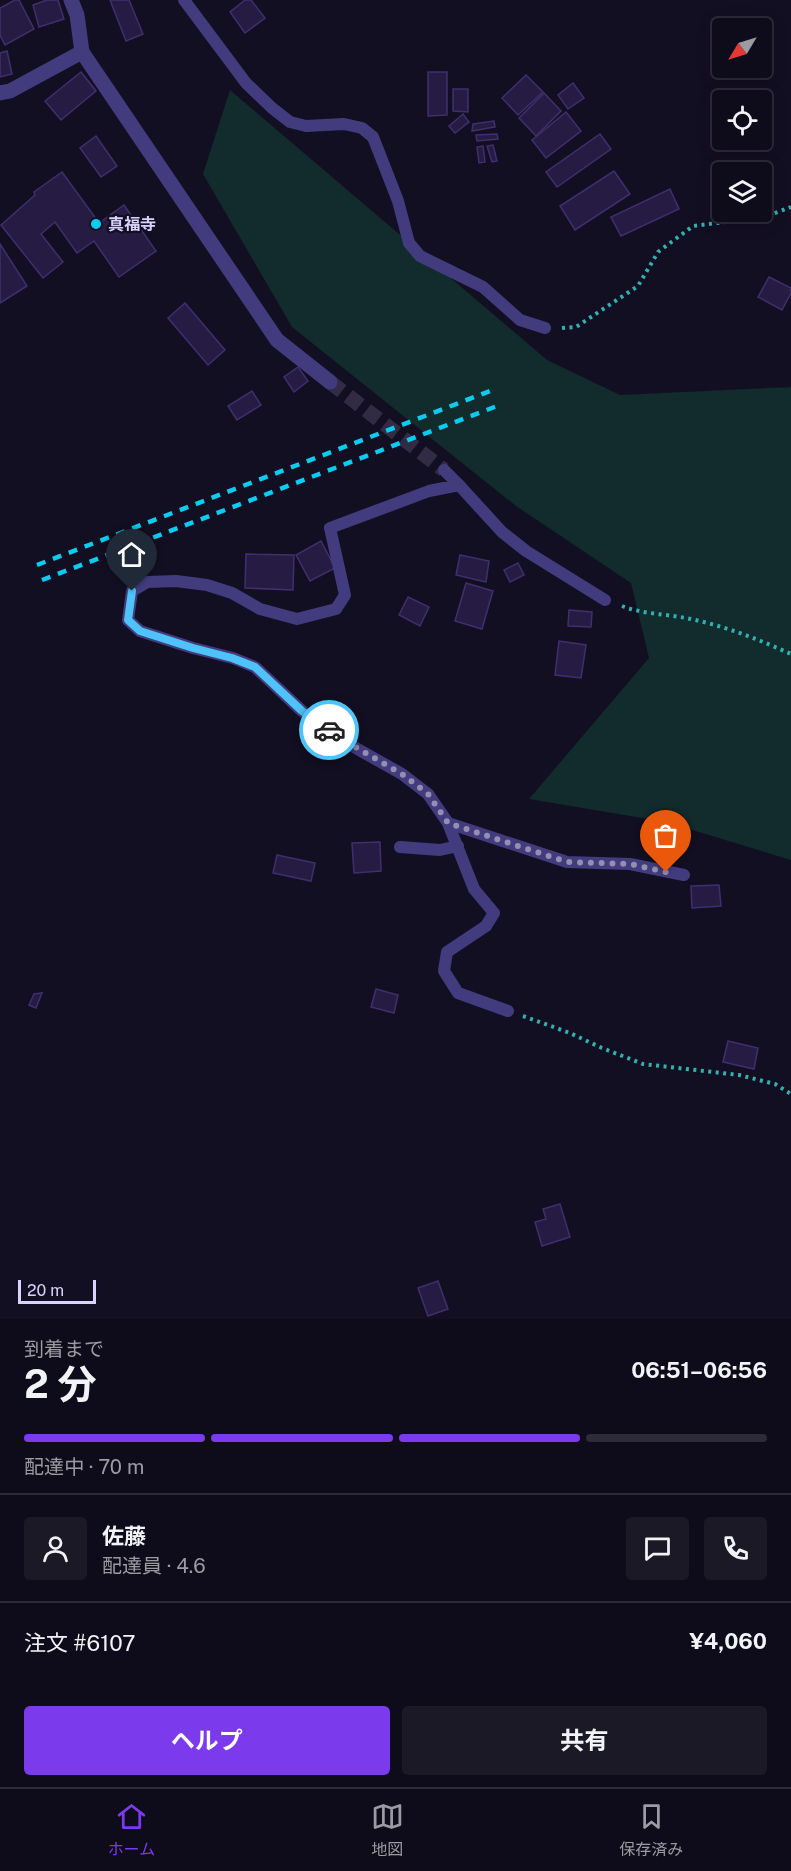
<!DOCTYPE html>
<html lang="ja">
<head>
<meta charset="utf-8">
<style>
  body { margin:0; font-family:"Public Sans","Noto Sans JP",sans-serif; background:#1c1927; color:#f1f3f6; height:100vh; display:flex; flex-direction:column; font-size:22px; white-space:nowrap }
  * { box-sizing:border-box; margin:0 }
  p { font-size:20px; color:#9b9ba2 }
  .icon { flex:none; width:33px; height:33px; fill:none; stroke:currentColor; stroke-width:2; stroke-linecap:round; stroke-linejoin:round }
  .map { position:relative; height:1319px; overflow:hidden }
  .side { display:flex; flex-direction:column; background:#0e0b1a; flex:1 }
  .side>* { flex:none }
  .needle { width:39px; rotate:232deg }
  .buttons { position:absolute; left:712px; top:18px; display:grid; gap:12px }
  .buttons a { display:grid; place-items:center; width:60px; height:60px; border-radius:6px; background:#0e0b1a; box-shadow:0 3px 15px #0003,0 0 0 2px #2e2b39; font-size:30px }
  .scale { position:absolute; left:18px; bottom:15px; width:78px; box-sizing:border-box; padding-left:6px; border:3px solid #d9d2fd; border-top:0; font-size:16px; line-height:21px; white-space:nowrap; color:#d9d2fd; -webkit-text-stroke:4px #130f22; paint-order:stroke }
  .pin { position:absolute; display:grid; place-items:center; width:51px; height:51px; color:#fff; margin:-62px -26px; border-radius:50% 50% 50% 0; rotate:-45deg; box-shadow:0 0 6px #0007 }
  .pin .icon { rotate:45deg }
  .courier { position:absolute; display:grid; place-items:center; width:60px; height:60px; margin:-30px; border:4px solid #4fc3f7; border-radius:50%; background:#fff; color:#222; box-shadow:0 2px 8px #0007 }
  .head em { font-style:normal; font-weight:700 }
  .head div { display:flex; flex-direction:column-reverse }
  .head { display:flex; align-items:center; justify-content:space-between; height:102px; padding:0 24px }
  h1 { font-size:39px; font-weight:700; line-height:45px }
  .bar { display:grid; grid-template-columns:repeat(4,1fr); gap:9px 6px; align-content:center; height:72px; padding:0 24px }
  .bar i { height:8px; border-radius:4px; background:#2e2b39 }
  .bar .on { background:#7c3aed }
  .bar p { grid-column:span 4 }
  .line { display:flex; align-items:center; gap:15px; padding:0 24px; border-top:2px solid #2e2b39 }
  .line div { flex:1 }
  .round { display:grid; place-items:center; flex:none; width:63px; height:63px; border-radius:6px; background:#1c1927 }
  .action { display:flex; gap:12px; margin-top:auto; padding:12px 24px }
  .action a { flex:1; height:69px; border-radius:6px; background:#7c3aed; color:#fff; font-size:24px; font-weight:700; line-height:69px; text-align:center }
  .action a+a { background:#1c1927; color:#f1f3f6 }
  .dock { display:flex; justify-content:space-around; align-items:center; height:84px; border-top:2px solid #2e2b39; background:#0e0b1a; font-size:16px; color:#9b9ba2 }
  .dock a { display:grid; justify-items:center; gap:3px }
  .dock .on { color:#7c3aed }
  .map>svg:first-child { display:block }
</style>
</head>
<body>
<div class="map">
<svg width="791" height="1319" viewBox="0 0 791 1319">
  <rect width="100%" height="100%" fill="#130f22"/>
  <polygon fill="#122b2c" points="230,90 547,360 620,395 791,387 791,860 666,822 529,799 649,658 631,583 516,506 292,327 203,174"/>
  <g fill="#261c43" stroke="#3f2f6e" stroke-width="1.5">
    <polygon points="15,0 19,0 34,29 5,45 0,35 0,8"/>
    <polygon points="47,0 58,0 64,19 39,27 33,5"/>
    <polygon points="110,0 129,0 143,34 126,41"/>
    <polygon points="245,0 251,0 265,18 245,33 230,12"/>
    <polygon points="7,51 12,74 0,77 0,53"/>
    <polygon points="81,72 96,91 61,120 45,101"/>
    <polygon points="428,72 447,72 447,115 428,116"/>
    <polygon points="526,75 543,92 518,115 502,98"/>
    <polygon points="573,83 584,98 568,109 558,95"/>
    <polygon points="453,89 468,89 468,112 453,111"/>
    <polygon points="544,93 561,111 536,136 519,118"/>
    <polygon points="566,112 581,131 546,158 532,140"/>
    <polygon points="463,114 469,122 455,133 449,126"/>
    <polygon points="494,121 495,127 472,131 473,124"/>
    <polygon points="497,134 498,139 477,141 476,135"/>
    <polygon points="600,134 611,149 557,187 546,172"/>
    <polygon points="96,136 117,166 101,177 80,148"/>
    <polygon points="493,145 497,161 492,162 487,146"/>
    <polygon points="483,146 485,162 479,163 477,147"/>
    <polygon points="614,171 630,194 575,230 560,206"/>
    <polygon points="62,172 99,223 124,205 156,251 119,277 94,241 77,253 55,222 41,234 63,262 43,278 1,225 35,195 34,192"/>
    <polygon points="670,189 679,209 621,236 611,217"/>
    <polygon points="0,244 27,286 0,303"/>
    <polygon points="769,277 791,288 791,293 782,310 758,297"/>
    <polygon points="185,303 225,350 208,365 168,318"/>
    <polygon points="298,367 308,381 294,392 284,377"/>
    <polygon points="252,391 261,405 237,420 228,406"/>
    <polygon points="321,541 335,568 310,581 296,555"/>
    <polygon points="246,554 294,555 293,590 245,588"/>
    <polygon points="460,555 489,561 486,582 456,575"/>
    <polygon points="518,563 524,575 510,582 504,570"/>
    <polygon points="466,583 493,591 482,629 455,621"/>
    <polygon points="408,597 429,607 420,626 399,615"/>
    <polygon points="569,610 592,612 591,627 568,626"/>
    <polygon points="559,641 586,645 581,678 555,675"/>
    <polygon points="380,842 381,871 354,873 352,843"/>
    <polygon points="277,855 315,863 311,881 273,873"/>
    <polygon points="719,885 721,906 692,908 691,886"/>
    <polygon points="376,989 398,995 394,1013 371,1007"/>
    <polygon points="42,993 36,1008 29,1005 34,994"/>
    <polygon points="728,1041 758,1048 754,1069 723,1062"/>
    <polygon points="560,1204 570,1237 542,1246 535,1222 546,1219 543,1209"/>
    <polygon points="438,1281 448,1309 428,1316 418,1288"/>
  </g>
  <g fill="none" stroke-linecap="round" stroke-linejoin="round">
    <polyline stroke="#312c43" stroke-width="15" stroke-dasharray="15 8" stroke-linecap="butt" points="330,382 444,470"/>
    <g stroke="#33b0b0" stroke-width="4" stroke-dasharray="3 4.5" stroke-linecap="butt">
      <polyline points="562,328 576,327 638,286 658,252 693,226 725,222 751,222 791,207"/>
      <path d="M622,606C642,614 665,614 686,618C722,625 758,639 791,654"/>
      <polyline points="523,1016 570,1033 602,1048 643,1064 739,1075 775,1084 791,1094"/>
    </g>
    <g stroke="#423c7f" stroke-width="12">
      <polyline points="184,0 246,83 272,108 290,122 306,126 344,124 362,128 373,137 398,201 409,243 420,256 483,287 520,320 545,328"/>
      <polyline points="444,470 459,485 429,491 330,528 345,595 336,609 297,619 260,609 232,593 207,585 176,581 147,582 132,591 128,620 140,631 193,648 233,658 255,667 302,711 345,742 402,774 428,794 448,823 474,889 494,913 486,926 447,952 444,971 458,993 508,1011"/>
      <polyline points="459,485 502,532 526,551 605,600"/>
      <polyline points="448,823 567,862 630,864 684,875"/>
      <polyline points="400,847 440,850 458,846"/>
    </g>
    <g stroke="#423c7f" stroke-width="15">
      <polyline points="71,0 77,15 82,52 277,340 330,382"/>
      <polyline points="0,93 10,91 82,52"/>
    </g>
    <g stroke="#0accf1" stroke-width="4.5" stroke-dasharray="9 8" stroke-linecap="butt">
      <polyline points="37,565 490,391"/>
      <polyline points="42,580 497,406"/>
    </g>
  </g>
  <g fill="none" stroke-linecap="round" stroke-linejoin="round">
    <polyline stroke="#948eb0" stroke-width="6" stroke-dasharray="0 10.8" points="329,730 345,741 402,774 428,794 448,823 567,862 630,864 666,872"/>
    <polyline stroke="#4fc3f7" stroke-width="8" points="132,591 128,620 140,631 193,648 232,658 255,667 302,711 329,730"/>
  </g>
  <circle fill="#0accf1" stroke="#130f22" stroke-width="2" cx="96" cy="224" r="6"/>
  <g text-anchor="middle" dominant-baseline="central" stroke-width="4.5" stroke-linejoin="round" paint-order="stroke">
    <g font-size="16" font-weight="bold" fill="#d9d2fd" stroke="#130f22" text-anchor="start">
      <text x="108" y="224">真福寺</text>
    </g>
  </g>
</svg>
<div class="buttons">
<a><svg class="needle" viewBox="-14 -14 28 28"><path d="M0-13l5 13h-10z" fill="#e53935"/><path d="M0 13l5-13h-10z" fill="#9b9ba2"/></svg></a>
<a><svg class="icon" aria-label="locate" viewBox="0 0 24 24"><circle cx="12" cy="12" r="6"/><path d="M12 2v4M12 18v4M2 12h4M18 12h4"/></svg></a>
<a><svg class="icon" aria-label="layers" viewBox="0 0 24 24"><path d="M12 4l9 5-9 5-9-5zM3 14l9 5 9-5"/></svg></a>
</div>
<div class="scale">20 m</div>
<div class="pin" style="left:666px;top:872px;background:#ea580c"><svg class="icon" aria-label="bag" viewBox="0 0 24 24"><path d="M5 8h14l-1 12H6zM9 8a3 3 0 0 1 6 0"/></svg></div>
<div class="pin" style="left:132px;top:591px;background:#1f2937"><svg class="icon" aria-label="home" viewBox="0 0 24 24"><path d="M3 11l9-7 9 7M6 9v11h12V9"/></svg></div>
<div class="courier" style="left:329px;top:730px"><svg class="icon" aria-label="car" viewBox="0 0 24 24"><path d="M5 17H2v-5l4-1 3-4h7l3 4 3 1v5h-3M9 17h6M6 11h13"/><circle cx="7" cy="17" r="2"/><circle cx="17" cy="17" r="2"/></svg></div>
</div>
<section class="side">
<div class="head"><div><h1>2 分</h1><p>到着まで</p></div><em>06:51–06:56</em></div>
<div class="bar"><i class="on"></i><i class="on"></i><i class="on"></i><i></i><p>配達中 · 70 m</p></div>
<div class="line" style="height:108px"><a class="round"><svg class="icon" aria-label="person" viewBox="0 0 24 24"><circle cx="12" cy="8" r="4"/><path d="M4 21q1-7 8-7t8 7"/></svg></a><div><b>佐藤</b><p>配達員 · 4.6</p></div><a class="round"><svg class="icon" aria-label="chat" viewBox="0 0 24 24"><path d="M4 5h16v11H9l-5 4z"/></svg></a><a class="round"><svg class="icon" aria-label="phone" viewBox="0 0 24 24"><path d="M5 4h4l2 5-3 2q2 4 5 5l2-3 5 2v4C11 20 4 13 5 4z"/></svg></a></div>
<div class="line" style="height:78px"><div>注文 #6107</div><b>¥4,060</b></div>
<div class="action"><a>ヘルプ</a><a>共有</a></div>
</section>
<nav class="dock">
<a class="on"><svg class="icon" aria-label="home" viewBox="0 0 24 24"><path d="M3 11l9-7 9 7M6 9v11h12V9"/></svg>ホーム</a>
<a><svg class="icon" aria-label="map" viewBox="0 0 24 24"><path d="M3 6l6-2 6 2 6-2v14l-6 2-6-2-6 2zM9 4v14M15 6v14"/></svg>地図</a>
<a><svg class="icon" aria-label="saved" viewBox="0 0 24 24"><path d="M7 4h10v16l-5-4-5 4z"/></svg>保存済み</a>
</nav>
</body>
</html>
